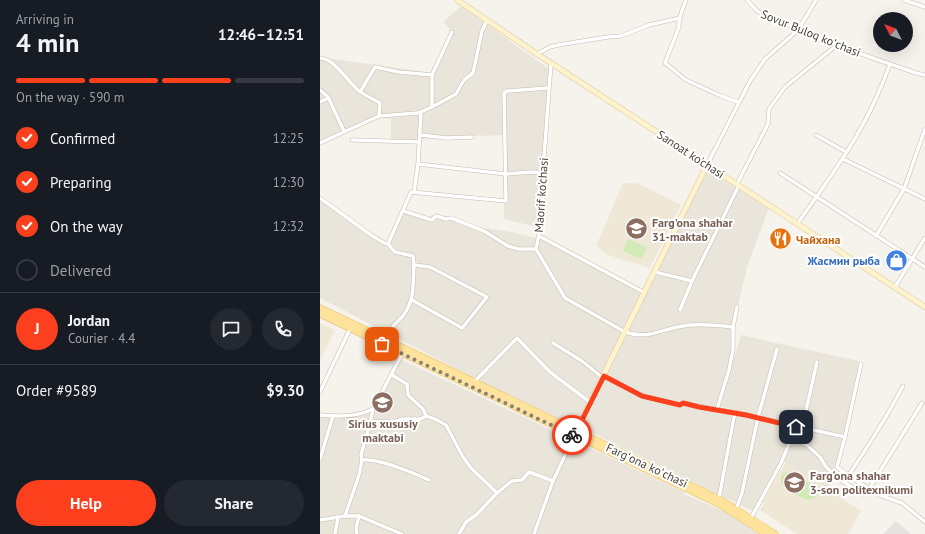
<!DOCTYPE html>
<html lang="en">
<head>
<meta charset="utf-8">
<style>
  body { margin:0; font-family:"PT Sans",sans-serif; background:#242831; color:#f1f3f6; height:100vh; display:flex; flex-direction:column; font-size:15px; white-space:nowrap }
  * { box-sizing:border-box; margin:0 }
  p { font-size:13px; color:#9ea1a6 }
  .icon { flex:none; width:22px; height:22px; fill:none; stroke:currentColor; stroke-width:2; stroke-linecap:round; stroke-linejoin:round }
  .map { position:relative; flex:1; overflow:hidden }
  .sheet { display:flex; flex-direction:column; background:#171b24; width:320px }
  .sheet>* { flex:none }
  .needle { width:26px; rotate:312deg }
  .tools { position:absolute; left:553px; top:12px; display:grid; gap:8px }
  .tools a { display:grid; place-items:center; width:40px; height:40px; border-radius:50%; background:#171b24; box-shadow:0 4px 16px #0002; font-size:20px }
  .pin { position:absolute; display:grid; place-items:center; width:34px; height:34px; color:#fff; margin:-17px; border-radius:8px; box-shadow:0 2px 6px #0006 }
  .courier { position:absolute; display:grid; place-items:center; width:40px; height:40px; margin:-20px; border:3px solid #fc3f1d; border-radius:50%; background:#fff; color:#222; box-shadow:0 1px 5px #0007 }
  .overview em { font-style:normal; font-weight:700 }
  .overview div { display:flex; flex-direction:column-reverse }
  .overview { display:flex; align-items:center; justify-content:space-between; height:68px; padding:0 16px }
  h1 { font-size:26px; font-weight:700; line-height:30px }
  .bar { display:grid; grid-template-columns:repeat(4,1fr); gap:6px 4px; align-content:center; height:48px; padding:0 16px }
  .bar i { height:5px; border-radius:3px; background:#363941 }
  .bar .active { background:#fc3f1d }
  .bar p { grid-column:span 4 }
  .line { display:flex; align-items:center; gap:10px; padding:0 16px; border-top:1px solid #363941 }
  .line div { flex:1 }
  .round { display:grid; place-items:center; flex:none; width:42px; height:42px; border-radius:21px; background:#242831 }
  ol { padding:0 16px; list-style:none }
  li { display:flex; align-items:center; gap:12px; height:44px }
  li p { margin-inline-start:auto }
  li .icon { padding:4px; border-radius:50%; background:#fc3f1d; color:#fff; stroke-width:4 }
  li:last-child { color:#9ea1a6 }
  li i { width:22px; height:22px; border:2px solid #363941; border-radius:50% }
  .primary-button { display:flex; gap:8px; margin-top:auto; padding:8px 16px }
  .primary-button a { flex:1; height:46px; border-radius:24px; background:#fc3f1d; color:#fff; font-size:16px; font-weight:700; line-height:46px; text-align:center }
  .primary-button a+a { background:#242831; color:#f1f3f6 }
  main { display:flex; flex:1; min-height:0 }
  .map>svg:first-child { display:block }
</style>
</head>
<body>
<main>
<section class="sheet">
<div class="overview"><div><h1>4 min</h1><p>Arriving in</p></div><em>12:46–12:51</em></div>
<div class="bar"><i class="active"></i><i class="active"></i><i class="active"></i><i></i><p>On the way · 590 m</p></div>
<ol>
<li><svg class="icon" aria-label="check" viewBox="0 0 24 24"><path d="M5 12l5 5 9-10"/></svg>Confirmed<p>12:25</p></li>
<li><svg class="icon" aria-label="check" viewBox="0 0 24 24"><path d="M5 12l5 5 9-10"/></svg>Preparing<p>12:30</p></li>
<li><svg class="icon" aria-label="check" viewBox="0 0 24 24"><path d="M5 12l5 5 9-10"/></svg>On the way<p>12:32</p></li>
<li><i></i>Delivered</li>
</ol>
<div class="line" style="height:72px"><b class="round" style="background:#fc3f1d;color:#fff">J</b><div><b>Jordan</b><p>Courier · 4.4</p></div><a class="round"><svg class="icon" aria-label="chat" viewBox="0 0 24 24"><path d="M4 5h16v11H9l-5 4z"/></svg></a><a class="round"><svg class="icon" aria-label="phone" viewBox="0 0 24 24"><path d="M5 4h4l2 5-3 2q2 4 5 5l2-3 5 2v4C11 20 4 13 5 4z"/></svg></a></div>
<div class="line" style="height:52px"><div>Order #9589</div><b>$9.30</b></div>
<div class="primary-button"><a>Help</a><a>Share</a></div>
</section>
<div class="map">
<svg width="605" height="534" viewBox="0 0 605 534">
  <rect width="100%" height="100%" fill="#f6f3ec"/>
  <g fill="#eae5da">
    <polygon points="141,6 229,69 222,228 184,219 184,135 121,137 97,140 71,139 71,118 54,119 0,142 0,57 112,73 132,32 123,22"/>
    <polygon points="388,170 449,208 428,264 413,325 412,347 405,380 396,408 475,426 461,460 433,511 262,428 277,397 274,395"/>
    <polygon points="0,200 66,244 82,210 106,218 116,214 164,228 191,232 221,239 321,293 255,426 156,379 0,298"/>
    <polygon points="421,335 539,361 514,477 507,488 463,461 477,426 399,406"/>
    <polygon points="80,359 364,492 364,494 406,512 439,534 0,534 0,417 12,418 50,413 55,409"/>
  </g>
  <g fill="#efe8d6">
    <polygon points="303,183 317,183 361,205 330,268 288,255 276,246"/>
    <polygon points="0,323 15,330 0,360"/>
    <polygon points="466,462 541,511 528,534 477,534 440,510 444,503 442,502"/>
  </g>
  <g fill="#d2eab5">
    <polygon points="308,239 327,247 322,259 303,251"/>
    <path d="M469,471L495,487L497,495L494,499L487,500C478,495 455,487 462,474Z"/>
  </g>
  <polygon fill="#e5e3e0" points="576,521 591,534 563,534"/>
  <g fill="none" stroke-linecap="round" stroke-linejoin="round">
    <defs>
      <g id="street">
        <path d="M366,0C363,8 358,18 359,27L345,63L366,80L401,96L418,102"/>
        <polyline points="427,0 437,11 478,29 504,37 521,47 596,73 605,75"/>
        <polyline points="584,0 605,7"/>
        <polyline points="217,54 230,47 238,45 288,37 301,36 329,25 360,18"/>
        <path d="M0,58C15,59 27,81 38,90C44,95 53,99 60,103L59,116L98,113L112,107L136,94L144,80L153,73L162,31L167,20"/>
        <path d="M231,63L223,171C224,197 222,223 216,249L245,298L305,332C328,340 341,329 363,326C379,323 397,325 413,327"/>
        <polyline points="0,90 8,97 24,131"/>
        <polyline points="40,92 55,67 79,72 112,75"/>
        <polyline points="0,102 9,98"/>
        <polyline points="112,107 112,75 132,32"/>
        <polyline points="100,135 127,138 152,137"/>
        <polyline points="496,135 526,152"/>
        <polyline points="32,140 99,142"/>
        <polyline points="0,143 59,116"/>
        <polyline points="523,159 605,199"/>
        <polyline points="98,164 101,112"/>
        <polyline points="387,165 430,81 445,59 478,30 496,0"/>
        <polyline points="460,173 605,267"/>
        <polyline points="417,184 448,124 449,109 465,87 517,45"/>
        <polyline points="94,192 98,164 186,174 212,172 223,173"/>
        <polyline points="0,198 51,235 64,243 68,244"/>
        <polyline points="83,211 112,220 116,216 126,219 131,218 164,231 188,246 198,249 216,249"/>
        <path d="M478,223C506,183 537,142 557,96C562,85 566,75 570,64"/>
        <polyline points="219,236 325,293"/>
        <polyline points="556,236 584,189 605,129"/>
        <polyline points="94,265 93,256 75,252 68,244 91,192 186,201 184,93 187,91 228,88"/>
        <polyline points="335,272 372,281"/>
        <polyline points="575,287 605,238"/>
        <polyline points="360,310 372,281 419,185"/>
        <path d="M64,339C68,330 75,324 82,317C95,301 93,284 94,265L110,267L167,297L143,327L142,328L92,300"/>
        <polyline points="233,343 262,361 283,378"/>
        <polyline points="541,364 525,437 517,467 535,480 559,495 582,503 605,522"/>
        <polyline points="72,375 87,384 88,395 103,409 106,416"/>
        <path d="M284,376L322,396L360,405L363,403C384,408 406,410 427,415C460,422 492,430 525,437"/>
        <polyline points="154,382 197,338 230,372 271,403"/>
        <polyline points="0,392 30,329"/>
        <polyline points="397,409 409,370 413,349 413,327 417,307"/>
        <path d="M0,415C17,417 37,417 53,409"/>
        <polyline points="51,422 77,421 83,419 101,419 106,416 115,419 126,425 143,457 151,468 177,493 156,515 146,522 139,534"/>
        <polyline points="482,428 497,362"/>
        <polyline points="471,438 488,446 500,457 506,467 519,479 543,494"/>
        <polyline points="0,459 13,416"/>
        <path d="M42,460C58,458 94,473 109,480"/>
        <path d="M528,476C549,445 566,419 583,386"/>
        <polyline points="549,489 602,403"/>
        <polyline points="177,493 192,481 202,480 209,472 233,481"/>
        <polyline points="399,498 415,412"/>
        <polyline points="416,509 422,493 438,417 457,349"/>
        <polyline points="25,516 39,475 42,460 41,455 49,427 53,409 82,354"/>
        <polyline points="431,518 461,463 476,427"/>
        <polyline points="0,520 25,516 39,516 82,534"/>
        <polyline points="15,534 18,517"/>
        <polyline points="37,534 36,528 39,516"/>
        <polyline points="214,534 233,481 254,436"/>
      </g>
      <g id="secondary">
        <polyline points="137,0 217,54 605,307"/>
        <polyline points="255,433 387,165"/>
      </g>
      <g id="primary">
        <polyline points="0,308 401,500 455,534"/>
        <polyline points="0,314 399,504 446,534"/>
      </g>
    </defs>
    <use href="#street" stroke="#c2bbae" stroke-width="4.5"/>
    <use href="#secondary" stroke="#d6c79b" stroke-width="6"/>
    <use href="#primary" stroke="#e6c16a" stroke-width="7"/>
    <use href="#street" stroke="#fff" stroke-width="3.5"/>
    <use href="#secondary" stroke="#fff3cd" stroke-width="5"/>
    <use href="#primary" stroke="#ffe39c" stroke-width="6"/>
  </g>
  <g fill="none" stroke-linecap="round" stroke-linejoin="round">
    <polyline stroke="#878178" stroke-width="4" stroke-dasharray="0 7.2" points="62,344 252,435"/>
    <polyline stroke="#fc3f1d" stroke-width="5" points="252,435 254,436 284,376 322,396 360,405 363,403 379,407 426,415 476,427"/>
  </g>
  <defs>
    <symbol id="school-disc" viewBox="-11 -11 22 22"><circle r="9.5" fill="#8d6e63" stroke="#fff"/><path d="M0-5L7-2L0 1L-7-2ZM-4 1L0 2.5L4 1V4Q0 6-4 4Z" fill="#fff"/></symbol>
    <symbol id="restaurant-disc" viewBox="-11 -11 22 22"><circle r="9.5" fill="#e8710a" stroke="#fff"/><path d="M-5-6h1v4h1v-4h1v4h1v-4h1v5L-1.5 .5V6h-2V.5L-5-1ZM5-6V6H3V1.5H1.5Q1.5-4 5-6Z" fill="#fff"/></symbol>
    <symbol id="shop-disc" viewBox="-11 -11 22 22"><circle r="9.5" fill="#3f7fe0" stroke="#fff"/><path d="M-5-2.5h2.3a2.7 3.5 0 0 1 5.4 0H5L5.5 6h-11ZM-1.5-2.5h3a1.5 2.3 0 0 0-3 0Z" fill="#fff"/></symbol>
    <symbol id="university-disc" viewBox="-11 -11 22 22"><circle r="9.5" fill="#8d6e63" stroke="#fff"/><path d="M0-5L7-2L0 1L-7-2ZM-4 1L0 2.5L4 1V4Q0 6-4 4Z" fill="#fff"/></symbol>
  </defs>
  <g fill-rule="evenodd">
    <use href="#school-disc" x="304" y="216" width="25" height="25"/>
    <use href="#restaurant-disc" x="448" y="226" width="25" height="25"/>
    <use href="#shop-disc" x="564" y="248" width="25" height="25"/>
    <use href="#school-disc" x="50" y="390" width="25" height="25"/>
    <use href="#university-disc" x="462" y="470" width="25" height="25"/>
  </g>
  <g text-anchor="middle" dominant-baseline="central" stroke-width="4" stroke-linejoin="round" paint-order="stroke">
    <g font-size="12" fill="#4b4439" stroke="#fff">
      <text transform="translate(491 33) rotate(22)">Sovur Buloq koʻchasi</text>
      <text transform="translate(371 154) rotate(33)">Sanoat ko'chasi</text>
      <text transform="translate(221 195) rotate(-86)">Maorif ko'chasi</text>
      <text transform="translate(327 465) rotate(25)">Fargʻona koʻchasi</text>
    </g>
    <g font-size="12" font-weight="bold" fill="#785e54" stroke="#fff" text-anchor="start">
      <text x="332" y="222">Farg'ona shahar<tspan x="332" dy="14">31-maktab</tspan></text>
      <text x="63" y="423" text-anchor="middle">Sirius xususiy<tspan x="63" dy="14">maktabi</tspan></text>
      <text x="490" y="475">Farg‘ona shahar<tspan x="490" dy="14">3-son politexnikumi</tspan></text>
    </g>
    <g font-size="12" font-weight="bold" fill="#c56008" stroke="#fff" text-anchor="start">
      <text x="476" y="239">Чайхана</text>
    </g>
    <g font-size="12" font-weight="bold" fill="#366cbe" stroke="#fff" text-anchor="end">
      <text x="560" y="260">Жасмин рыба</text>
    </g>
  </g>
</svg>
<div class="tools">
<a><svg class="needle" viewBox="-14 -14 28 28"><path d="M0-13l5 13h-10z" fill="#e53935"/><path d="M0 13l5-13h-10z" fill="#9ea1a6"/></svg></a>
</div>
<div class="pin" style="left:62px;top:344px;background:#ea580c"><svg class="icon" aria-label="bag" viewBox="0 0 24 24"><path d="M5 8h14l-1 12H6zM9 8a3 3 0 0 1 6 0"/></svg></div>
<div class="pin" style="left:476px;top:427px;background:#1f2937"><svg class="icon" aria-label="home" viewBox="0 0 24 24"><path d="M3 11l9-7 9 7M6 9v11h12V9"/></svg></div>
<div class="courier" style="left:252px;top:435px"><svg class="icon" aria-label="bike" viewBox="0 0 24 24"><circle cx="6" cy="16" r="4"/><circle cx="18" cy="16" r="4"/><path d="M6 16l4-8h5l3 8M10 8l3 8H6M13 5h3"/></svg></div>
</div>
</main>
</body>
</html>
